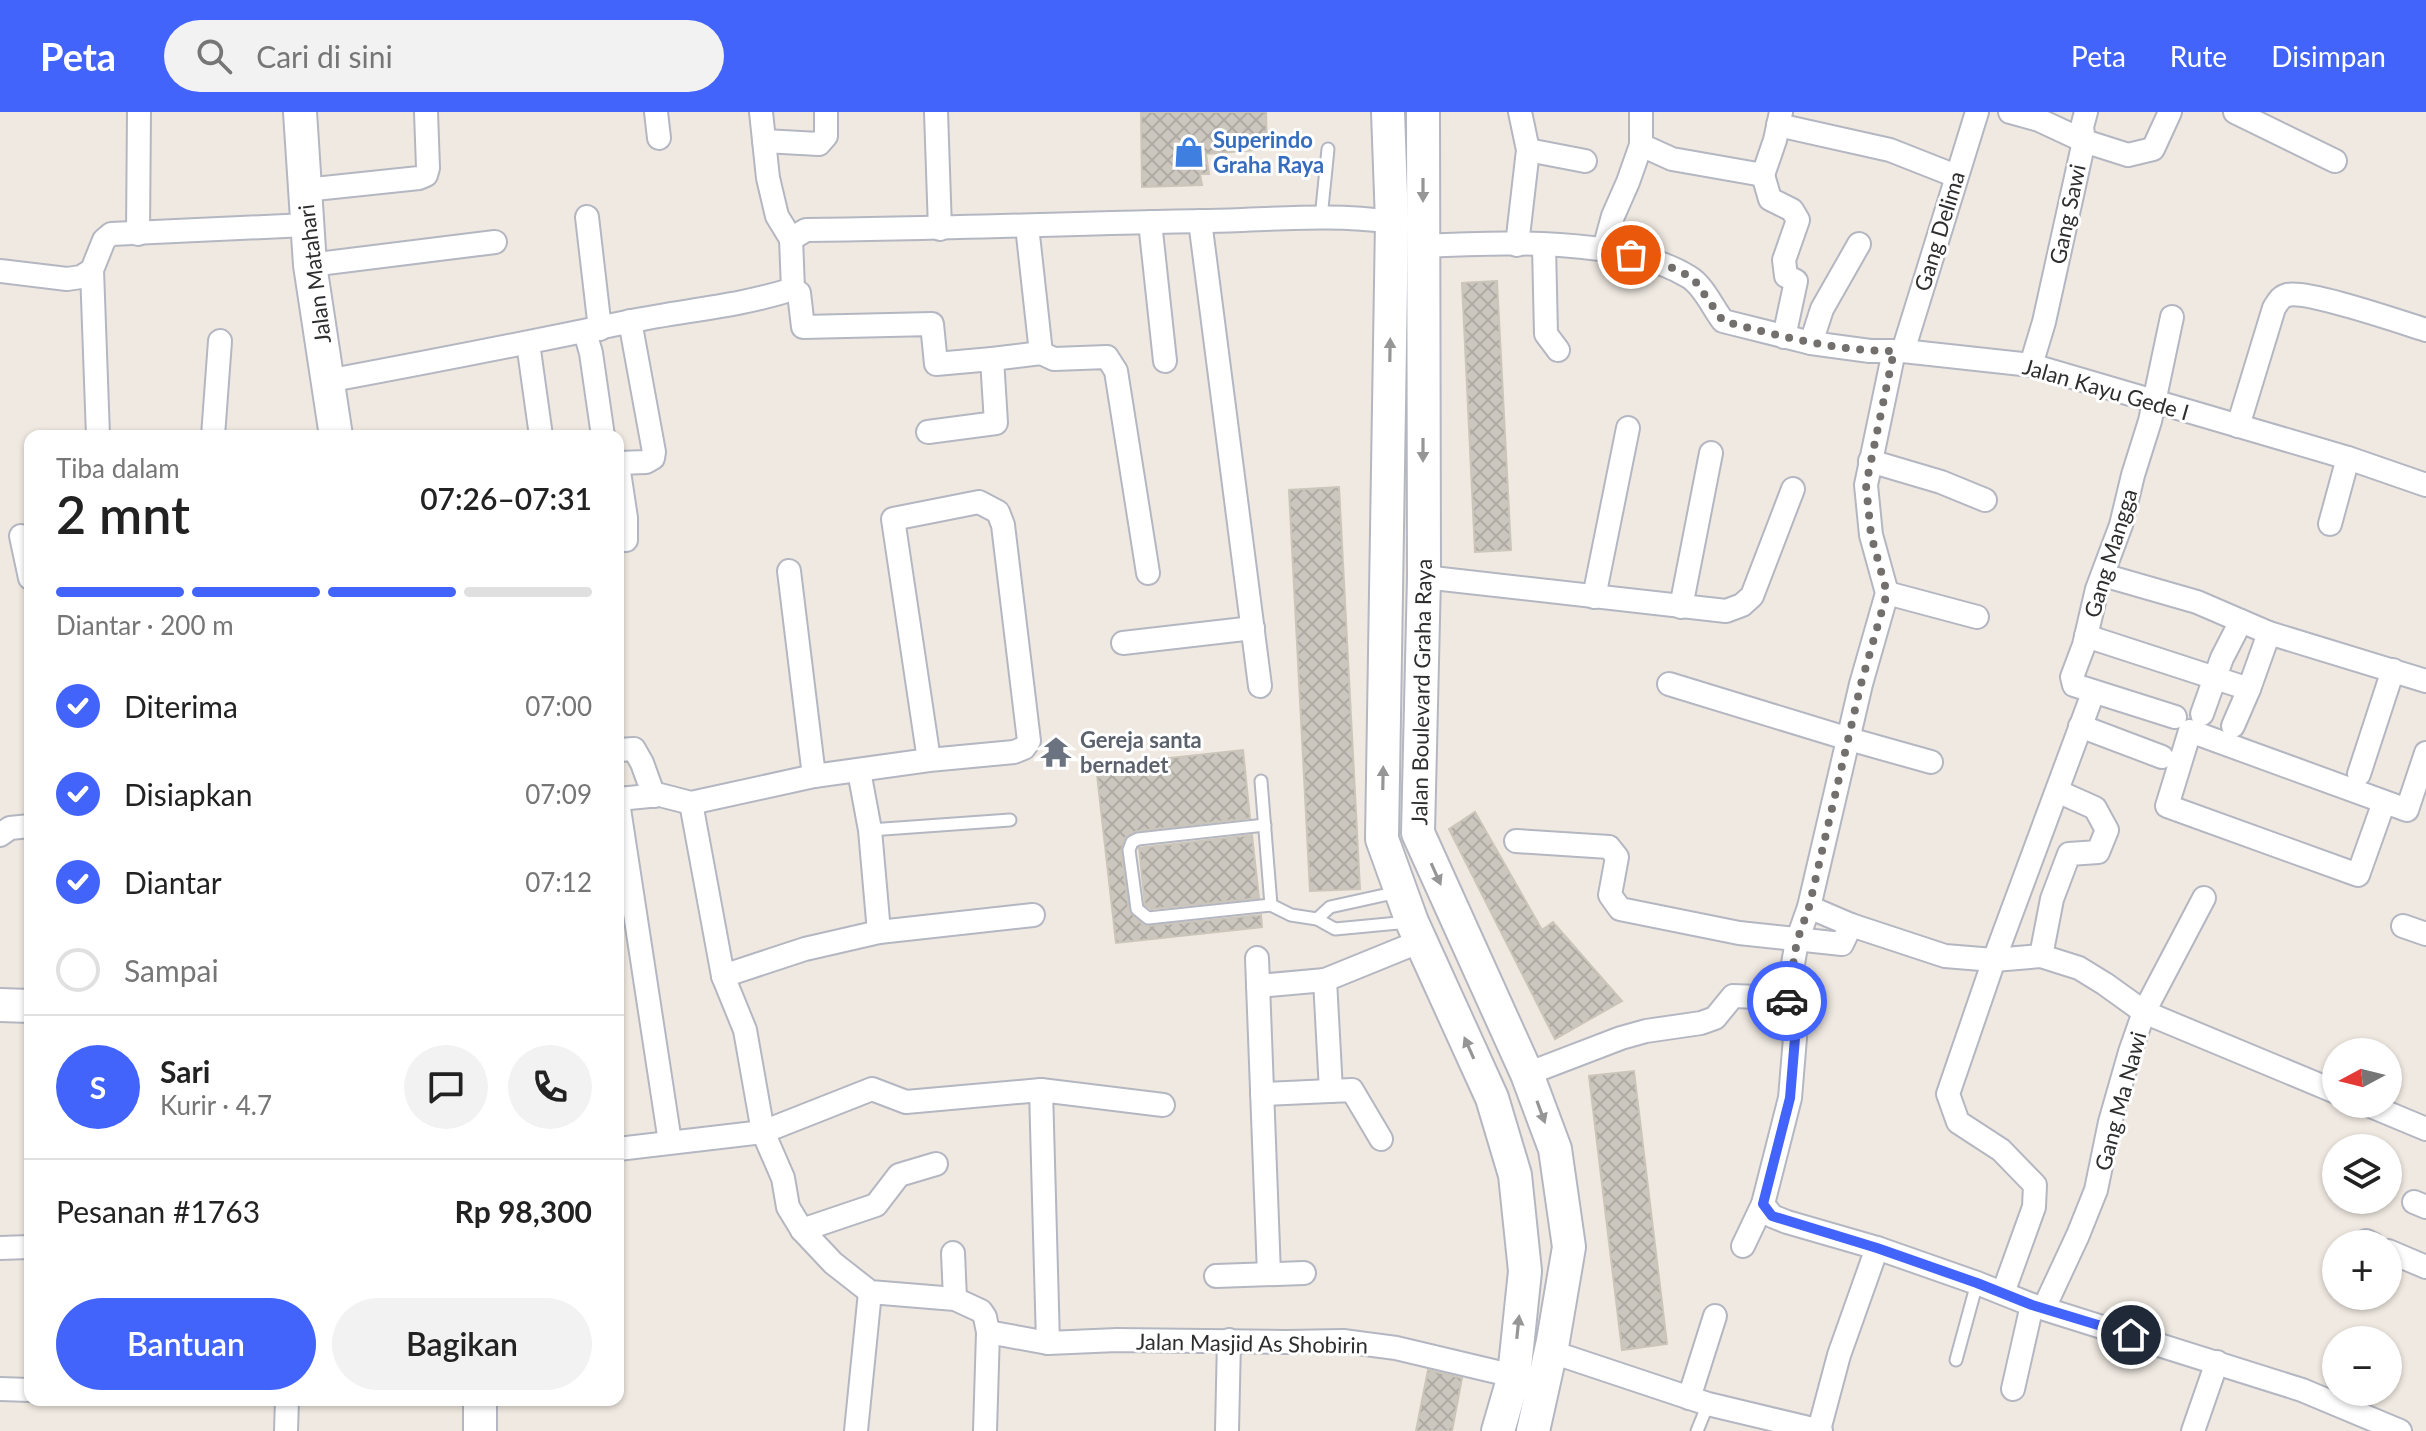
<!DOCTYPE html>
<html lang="id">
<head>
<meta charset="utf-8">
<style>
  body { margin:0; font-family:Lato,sans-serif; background:#f2f2f2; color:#222; height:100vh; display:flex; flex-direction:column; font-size:30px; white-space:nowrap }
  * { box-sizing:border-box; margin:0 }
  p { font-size:26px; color:#767676 }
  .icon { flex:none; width:44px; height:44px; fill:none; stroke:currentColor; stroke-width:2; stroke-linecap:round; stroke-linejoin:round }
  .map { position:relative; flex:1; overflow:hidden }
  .panel { position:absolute; left:24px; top:318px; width:600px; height:976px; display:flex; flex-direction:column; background:#fff; border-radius:16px; box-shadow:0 2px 6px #0004 }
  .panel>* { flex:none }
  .needle { width:52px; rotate:263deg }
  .tools { position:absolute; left:2322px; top:926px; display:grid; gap:16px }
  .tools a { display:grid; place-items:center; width:80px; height:80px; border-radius:50%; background:#fff; box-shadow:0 2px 6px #0004; font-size:40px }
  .pin { position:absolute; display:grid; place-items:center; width:68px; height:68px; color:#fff; margin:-34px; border:4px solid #fff; border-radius:50%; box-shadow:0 2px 8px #0007 }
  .courier { position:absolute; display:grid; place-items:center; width:80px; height:80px; margin:-40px; border:6px solid #4264fb; border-radius:50%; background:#fff; color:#222; box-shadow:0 2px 10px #0007 }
  .overview em { font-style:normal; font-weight:600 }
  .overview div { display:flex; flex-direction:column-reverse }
  .overview { display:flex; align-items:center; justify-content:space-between; height:136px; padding:0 32px }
  h1 { font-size:52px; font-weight:600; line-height:60px }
  .bar { display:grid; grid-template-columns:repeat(4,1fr); gap:12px 8px; align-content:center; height:96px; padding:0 32px }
  .bar i { height:10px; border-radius:6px; background:#e0e0e0 }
  .bar .selected { background:#4264fb }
  .bar p { grid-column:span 4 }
  .line { display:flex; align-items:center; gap:20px; padding:0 32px; border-top:2px solid #e0e0e0 }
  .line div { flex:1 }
  .round { display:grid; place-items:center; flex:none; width:84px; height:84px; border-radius:42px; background:#f2f2f2 }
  ol { padding:0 32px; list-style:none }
  li { display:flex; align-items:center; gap:24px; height:88px }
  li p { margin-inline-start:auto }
  li .icon { padding:8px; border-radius:50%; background:#4264fb; color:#fff; stroke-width:4 }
  li:last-child { color:#767676 }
  li i { width:44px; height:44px; border:4px solid #e0e0e0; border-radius:50% }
  .action { display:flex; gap:16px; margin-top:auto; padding:16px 32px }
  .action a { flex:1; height:92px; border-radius:48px; background:#4264fb; color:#fff; font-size:32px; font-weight:600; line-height:92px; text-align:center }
  .action a+a { background:#f2f2f2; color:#222 }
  header { display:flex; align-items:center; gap:48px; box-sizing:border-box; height:112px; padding:0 40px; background:#4264fb; color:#fff }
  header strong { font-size:38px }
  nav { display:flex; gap:44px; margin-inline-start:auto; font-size:28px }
  .search { width:560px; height:72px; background:#f2f2f2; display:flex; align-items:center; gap:20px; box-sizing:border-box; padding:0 28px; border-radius:44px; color:#767676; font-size:30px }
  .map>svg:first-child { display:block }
</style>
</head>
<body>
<header>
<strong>Peta</strong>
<div class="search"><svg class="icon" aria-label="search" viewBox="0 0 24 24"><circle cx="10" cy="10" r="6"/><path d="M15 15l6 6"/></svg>Cari di sini</div>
<nav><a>Peta</a><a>Rute</a><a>Disimpan</a></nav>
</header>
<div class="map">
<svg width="2426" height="1319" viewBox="0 0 2426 1319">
  <defs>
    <pattern id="building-cross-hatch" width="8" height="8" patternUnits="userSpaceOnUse" patternTransform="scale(2)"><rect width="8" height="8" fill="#cbc7bf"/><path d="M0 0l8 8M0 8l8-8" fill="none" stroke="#afaba4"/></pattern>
  </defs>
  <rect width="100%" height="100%" fill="#efe9e1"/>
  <g fill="url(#building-cross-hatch)" stroke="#cbc5ba" stroke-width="2">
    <polygon points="1141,0 1266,0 1267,37 1206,42 1209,62 1200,62 1202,73 1142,75"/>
    <polygon points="1497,169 1511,438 1475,440 1462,171"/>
    <polygon points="1339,375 1360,777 1310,779 1289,378"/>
    <polygon points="1243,638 1250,706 1137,719 1125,726 1121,739 1129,798 1143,813 1149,814 1261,803 1262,815 1116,831 1096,654"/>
    <polygon points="1475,700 1542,818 1553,810 1622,889 1555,927 1449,717"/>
    <polygon points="1252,723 1259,786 1151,797 1145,793 1139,736"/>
    <polygon points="1634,959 1667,1232 1622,1238 1589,964"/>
    <polygon points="1428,1258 1462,1266 1452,1319 1416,1319"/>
  </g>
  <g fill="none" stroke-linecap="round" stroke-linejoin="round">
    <defs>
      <g id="lane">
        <polyline points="1321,106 1328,37"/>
        <polyline points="1261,669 1271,793"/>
        <polyline points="1265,713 1138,727 1132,730 1129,738 1137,797 1148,806 1271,793 1291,803 1317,807 1335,817 1409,810"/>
        <polyline points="870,718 1010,708"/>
        <polyline points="1317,807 1330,795 1398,780"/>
        <polyline points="1956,1248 1977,1171"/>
        <polyline points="1697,1319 1708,1292"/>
      </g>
      <g id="street">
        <polyline points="656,0 659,26"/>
        <polyline points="761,0 768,66 777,104 791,127"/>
        <polyline points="936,0 940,117"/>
        <polyline points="2010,0 2039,8 2084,29 2044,210 2031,253"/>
        <polyline points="2086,0 2082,15 2084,29 2128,43 2153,37 2170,0"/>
        <polyline points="2235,0 2335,49"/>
        <polyline points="1778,13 1890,38 1956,64"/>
        <polyline points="764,29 819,32 826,24 826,0"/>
        <polyline points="1641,33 1672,47 1763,63"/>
        <polyline points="1528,38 1585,49"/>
        <polyline points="1763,63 1770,87 1792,98 1798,108 1784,148 1786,164 1796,169 1784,225"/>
        <polyline points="1763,63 1775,28 1781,0"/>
        <polyline points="305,78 419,66 426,63 428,56 426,0"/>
        <polyline points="587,105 600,217"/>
        <polyline points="1200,109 1260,574"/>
        <polyline points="1150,110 1165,249"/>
        <polyline points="1027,114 1041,241 1054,247 1107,245 1116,259 1148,461"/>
        <polyline points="138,122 139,0"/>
        <polyline points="1517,133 1528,38 1520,0"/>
        <path d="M1423,134C1497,130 1625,125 1689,165C1703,173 1713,196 1723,209L1811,231L1870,239H1903L2031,253L2348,346L2426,373"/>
        <polyline points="1544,134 1546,222 1558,238"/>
        <polyline points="1604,137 1613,104 1628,70 1641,33 1641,0"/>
        <polyline points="310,153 495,130"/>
        <polyline points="0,159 67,167 81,165 92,158"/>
        <polyline points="793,177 799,181 803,215 932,212 936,252 992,247"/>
        <polyline points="2172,205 2150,309 2133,363 2121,413 2097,477 2084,533 2072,565 2074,573 2175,605"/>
        <polyline points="585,220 591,241 603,324"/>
        <polyline points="528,231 541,324"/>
        <polyline points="1811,231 1822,197 1859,132"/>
        <polyline points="1903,239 1977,0"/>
        <path d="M327,269C429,250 531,230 632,209C686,198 741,194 793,177L791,127L806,118C941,117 1075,111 1209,109C1269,108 1332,101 1392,110"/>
        <path d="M2238,314L2274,196C2278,190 2280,185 2287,183C2308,178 2400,210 2426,218"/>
        <polyline points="928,320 996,311 992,247 1041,241"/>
        <polyline points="98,324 92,158 104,128 111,122 306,113"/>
        <polyline points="213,324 220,229"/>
        <polyline points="1870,349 1941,370 1985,388"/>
        <polyline points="618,351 646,350 653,346 654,340 630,209"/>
        <polyline points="618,353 626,406 626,428 618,428"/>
        <polyline points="2330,412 2348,346"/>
        <polyline points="21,424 30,466"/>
        <polyline points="789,459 814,664"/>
        <polyline points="2103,463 2197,490 2269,521 2426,569"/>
        <polyline points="1424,465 1726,499 1742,493 1752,484 1793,377"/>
        <polyline points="1887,481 1977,505"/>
        <polyline points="1594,485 1628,316"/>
        <polyline points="1681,495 1711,341"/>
        <polyline points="2086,524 2249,577"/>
        <polyline points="1123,531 1253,516"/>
        <polyline points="1669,572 1849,627 1931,650"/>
        <polyline points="2202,602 2222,546 2241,509"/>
        <polyline points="2080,614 2162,645"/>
        <polyline points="2233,614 2249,577 2269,521"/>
        <polyline points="618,638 634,637 642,651 654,684"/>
        <polyline points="859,659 870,718 879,820 1033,803"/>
        <polyline points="2359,662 2393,558"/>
        <polyline points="618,687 660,683 691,691 814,664 929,648 1014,640 1024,636 1029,629 1003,413 998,400 979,390 893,407 929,648"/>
        <polyline points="618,690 670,1030"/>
        <polyline points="2384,690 2358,763 2167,694 2190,619 2407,698 2426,641"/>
        <polyline points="691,691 723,864 745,918 763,1020 783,1066 788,1095 802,1118 833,1151 870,1180 955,1187 981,1199 985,1205 988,1220 985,1319"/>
        <polyline points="0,723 10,716 30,714"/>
        <polyline points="1516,729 1609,735 1617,745 1610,783 1620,797 1739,821 1842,832 1851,813"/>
        <polyline points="1809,795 1851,813 1945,844 1994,848 2041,844 2079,856 2105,872 2144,900 2336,980"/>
        <polyline points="2403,814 2426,822"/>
        <polyline points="2041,844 2052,787 2069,742 2098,740 2107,718 2095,696 2057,679"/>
        <polyline points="1257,846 1269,1162"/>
        <polyline points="723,864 805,837 879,820"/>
        <polyline points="1325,868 1331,979"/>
        <polyline points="1258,874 1325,868 1421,829"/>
        <polyline points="1527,962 1621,926 1646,919 1701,911 1715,906 1733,884 1787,886"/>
        <polyline points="1041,978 1048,1231"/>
        <polyline points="1262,982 1352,978 1381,1027"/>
        <polyline points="2366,992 2426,1017"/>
        <polyline points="618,1037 763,1020 872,977 906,990 1041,978 1163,993"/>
        <polyline points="2414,1090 2426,1095"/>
        <polyline points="1763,1092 1772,1104 1787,1110 1877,1136 1977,1171 2032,1193 2302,1278 2400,1319"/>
        <polyline points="802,1118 876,1093 899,1063 936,1052"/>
        <polyline points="2366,1129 2372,1132"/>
        <polyline points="1743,1134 1763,1092 1790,986 1795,926 1787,886 1797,829 1809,795 1861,572 1887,481 1871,423 1866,373 1894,239"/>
        <polyline points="0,1136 30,1135"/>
        <polyline points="2388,1139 2426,1155"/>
        <polyline points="953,1141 955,1187"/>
        <polyline points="1216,1164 1304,1161"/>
        <polyline points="2003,1181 2034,1095 2035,1073 2001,1038 1958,1010 1948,982 1994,848 2093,581"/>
        <polyline points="2044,1196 2078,1123 2096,1078 2110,1010 2130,940 2144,900 2204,786"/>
        <polyline points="988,1220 1048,1231 1117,1228 1286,1230 1343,1229 1396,1236 1514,1264"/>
        <polyline points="1549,1239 1708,1292 1821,1319"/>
        <polyline points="0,1277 30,1278"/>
        <polyline points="2013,1277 2032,1193"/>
        <polyline points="1689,1286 1715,1204"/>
        <polyline points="1819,1318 1839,1243 1877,1136"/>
        <polyline points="286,1319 287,1288"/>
        <polyline points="856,1319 870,1180"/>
        <polyline points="1227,1319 1229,1228"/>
        <polyline points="2193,1319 2217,1250"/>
      </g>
      <g id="secondary">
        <polyline points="300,0 310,153 336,324"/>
        <polyline points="1388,0 1392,110 1382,727 1412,810 1492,986 1515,1063 1525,1159 1514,1264 1498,1319"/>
        <polyline points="1423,0 1424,465 1418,721 1527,962 1555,1037 1569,1135 1553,1229 1533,1319"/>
        <polyline points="0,893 30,894"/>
        <polyline points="480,1319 480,1288"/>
      </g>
    </defs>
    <use href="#lane" stroke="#b4b7c1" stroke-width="15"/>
    <use href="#street" stroke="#b4b7c1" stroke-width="26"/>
    <use href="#secondary" stroke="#b4b7c1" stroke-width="36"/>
    <use href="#lane" stroke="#fff" stroke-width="11"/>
    <use href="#street" stroke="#fff" stroke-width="22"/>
    <use href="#secondary" stroke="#fff" stroke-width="32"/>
  </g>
  <defs><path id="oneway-solid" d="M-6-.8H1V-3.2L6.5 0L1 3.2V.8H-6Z" transform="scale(2)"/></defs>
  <g fill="#969696">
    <use href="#oneway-solid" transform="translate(1423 78) rotate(90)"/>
    <use href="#oneway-solid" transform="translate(1390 238) rotate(-89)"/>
    <use href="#oneway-solid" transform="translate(1423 338) rotate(90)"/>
    <use href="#oneway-solid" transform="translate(1383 666) rotate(-89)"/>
    <use href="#oneway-solid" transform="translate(1436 762) rotate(66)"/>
    <use href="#oneway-solid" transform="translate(1469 936) rotate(-114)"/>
    <use href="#oneway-solid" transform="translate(1541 1000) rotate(70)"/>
    <use href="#oneway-solid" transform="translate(1518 1215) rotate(-84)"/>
  </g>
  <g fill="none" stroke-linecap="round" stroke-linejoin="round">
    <path stroke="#726f6d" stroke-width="8" stroke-dasharray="0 14.4" d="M1631,143L1658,149L1693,166L1723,209C1779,224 1835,239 1894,239L1866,373L1871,423L1887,481L1861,572L1809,795L1797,829L1787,889"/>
    <polyline stroke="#4264fb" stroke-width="10" points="1787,889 1795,926 1790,986 1763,1092 1772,1104 1877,1136 1977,1171 2032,1193 2131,1223"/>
  </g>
  <defs>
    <symbol id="shop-bare" viewBox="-9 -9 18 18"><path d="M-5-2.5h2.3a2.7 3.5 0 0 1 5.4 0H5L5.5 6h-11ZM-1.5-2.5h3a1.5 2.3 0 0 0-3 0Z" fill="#3f7fe0" stroke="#fff" stroke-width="2.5" paint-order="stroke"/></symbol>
    <symbol id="temple-bare" viewBox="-9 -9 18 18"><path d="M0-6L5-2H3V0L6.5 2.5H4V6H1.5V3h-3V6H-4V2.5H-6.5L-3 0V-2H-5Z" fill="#6b7280" stroke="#fff" stroke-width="2.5" paint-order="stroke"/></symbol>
  </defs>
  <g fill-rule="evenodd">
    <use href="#shop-bare" x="1167" y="18" width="44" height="44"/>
    <use href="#temple-bare" x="1034" y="618" width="44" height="44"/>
  </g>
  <g text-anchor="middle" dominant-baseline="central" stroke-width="6" stroke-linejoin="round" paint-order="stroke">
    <g font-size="22" font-weight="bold" fill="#366cbe" stroke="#fff" text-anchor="start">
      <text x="1213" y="27">Superindo<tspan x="1213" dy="25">Graha Raya</tspan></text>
    </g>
    <g font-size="22" fill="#2e2e2e" stroke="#fff">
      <text transform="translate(2067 102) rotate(-78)">Gang Sawi</text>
      <text transform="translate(1939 119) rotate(-73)">Gang Delima</text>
      <text transform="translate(314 162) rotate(-97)">Jalan Matahari</text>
      <text transform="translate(2106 277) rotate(16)">Jalan Kayu Gede I</text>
      <text transform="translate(2110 441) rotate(-73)">Gang Mangga</text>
      <text transform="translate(1421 580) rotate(-89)">Jalan Boulevard Graha Raya</text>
      <text transform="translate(2120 989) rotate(-75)">Gang Ma Nawi</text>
      <text transform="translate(1252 1231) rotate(1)">Jalan Masjid As Shobirin</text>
    </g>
    <g font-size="22" font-weight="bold" fill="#5b616d" stroke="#fff" text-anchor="start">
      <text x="1080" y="627">Gereja santa<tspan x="1080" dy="25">bernadet</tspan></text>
    </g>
  </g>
</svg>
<div class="tools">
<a><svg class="needle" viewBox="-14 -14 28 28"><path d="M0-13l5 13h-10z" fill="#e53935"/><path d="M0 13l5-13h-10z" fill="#767676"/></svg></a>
<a><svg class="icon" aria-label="layers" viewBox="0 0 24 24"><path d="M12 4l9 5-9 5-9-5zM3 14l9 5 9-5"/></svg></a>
<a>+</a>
<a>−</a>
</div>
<div class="pin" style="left:1631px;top:143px;background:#ea580c"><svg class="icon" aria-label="bag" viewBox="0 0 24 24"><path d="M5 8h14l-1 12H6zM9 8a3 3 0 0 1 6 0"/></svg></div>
<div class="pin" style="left:2131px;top:1223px;background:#1f2937"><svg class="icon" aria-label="home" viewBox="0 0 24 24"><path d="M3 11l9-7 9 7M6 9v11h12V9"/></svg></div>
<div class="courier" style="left:1787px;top:889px"><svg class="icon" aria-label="car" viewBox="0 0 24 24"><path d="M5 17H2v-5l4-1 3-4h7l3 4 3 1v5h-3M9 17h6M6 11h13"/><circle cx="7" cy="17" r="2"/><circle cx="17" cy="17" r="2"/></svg></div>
<section class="panel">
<div class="overview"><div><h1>2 mnt</h1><p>Tiba dalam</p></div><em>07:26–07:31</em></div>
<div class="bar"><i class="selected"></i><i class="selected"></i><i class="selected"></i><i></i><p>Diantar · 200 m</p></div>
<ol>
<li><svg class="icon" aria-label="check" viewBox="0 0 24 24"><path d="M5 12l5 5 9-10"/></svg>Diterima<p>07:00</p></li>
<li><svg class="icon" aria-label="check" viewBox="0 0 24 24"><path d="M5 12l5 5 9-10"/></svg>Disiapkan<p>07:09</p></li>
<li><svg class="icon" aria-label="check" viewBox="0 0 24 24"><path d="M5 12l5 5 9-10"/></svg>Diantar<p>07:12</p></li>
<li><i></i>Sampai</li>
</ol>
<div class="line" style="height:144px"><b class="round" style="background:#4264fb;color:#fff">S</b><div><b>Sari</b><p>Kurir · 4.7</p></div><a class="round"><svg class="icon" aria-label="chat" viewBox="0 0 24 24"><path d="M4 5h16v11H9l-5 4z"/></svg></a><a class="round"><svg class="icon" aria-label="phone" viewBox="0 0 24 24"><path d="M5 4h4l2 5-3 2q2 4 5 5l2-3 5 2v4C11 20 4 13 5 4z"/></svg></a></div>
<div class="line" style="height:104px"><div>Pesanan #1763</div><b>Rp 98,300</b></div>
<div class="action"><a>Bantuan</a><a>Bagikan</a></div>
</section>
</div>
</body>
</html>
